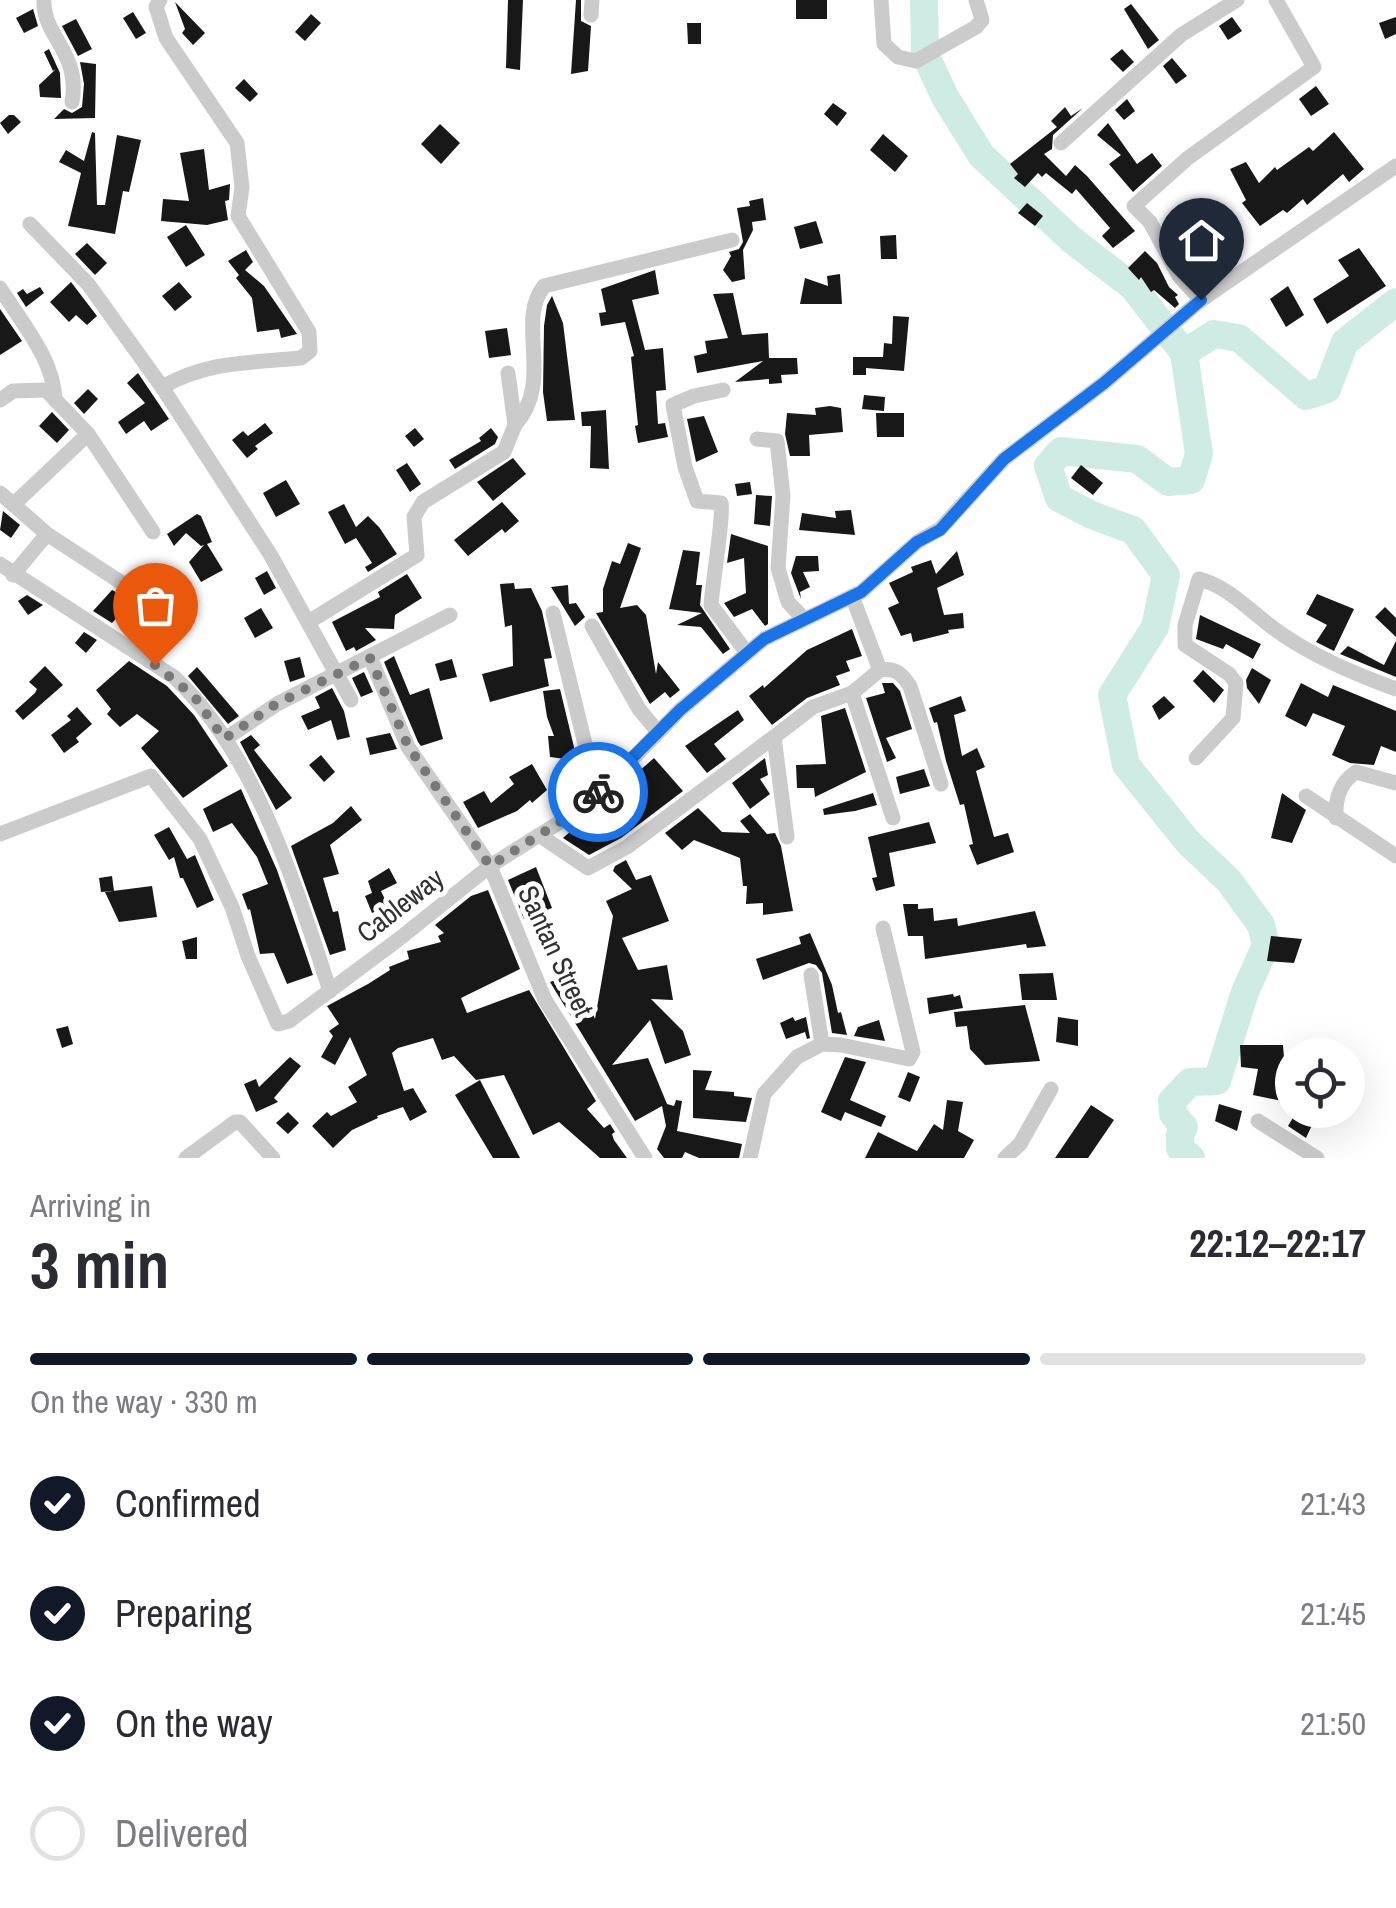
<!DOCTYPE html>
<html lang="en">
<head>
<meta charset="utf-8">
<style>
  body { margin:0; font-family:"Archivo Narrow",sans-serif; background:#f2f2f3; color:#2b2b33; height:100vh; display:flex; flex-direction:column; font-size:38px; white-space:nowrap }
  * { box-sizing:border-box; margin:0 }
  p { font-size:32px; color:#7c7c81 }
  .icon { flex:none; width:55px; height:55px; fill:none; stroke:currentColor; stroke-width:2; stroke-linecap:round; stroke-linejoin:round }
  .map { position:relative; height:1158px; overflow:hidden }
  .panel { display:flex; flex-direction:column; background:#fff; flex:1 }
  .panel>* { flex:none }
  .controls { position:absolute; left:1275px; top:1038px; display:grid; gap:20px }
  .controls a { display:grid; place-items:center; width:90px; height:90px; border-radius:50%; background:#fff; box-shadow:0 10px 40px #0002; font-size:50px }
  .pin { position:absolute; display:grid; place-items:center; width:85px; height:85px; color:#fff; margin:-102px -42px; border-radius:50% 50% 50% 0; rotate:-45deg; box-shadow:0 0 10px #0007 }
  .pin .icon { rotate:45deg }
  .courier { position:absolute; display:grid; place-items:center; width:100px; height:100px; margin:-50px; border:8px solid #1a73e8; border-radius:50%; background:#fff; color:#222; box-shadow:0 2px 12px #0007 }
  .headline em { font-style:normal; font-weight:700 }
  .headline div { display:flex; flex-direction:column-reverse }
  .headline { display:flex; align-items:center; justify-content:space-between; height:170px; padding:0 30px }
  h1 { font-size:65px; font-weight:700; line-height:75px }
  .bar { display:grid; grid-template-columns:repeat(4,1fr); gap:15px 10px; align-content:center; height:120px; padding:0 30px }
  .bar i { height:12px; border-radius:8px; background:#e1e1e2 }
  .bar .current { background:#111827 }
  .bar p { grid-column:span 4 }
  ol { padding:0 30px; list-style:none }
  li { display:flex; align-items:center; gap:30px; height:110px }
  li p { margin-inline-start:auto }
  li .icon { padding:10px; border-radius:50%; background:#111827; color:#fff; stroke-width:4 }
  li:last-child { color:#7c7c81 }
  li i { width:55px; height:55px; border:5px solid #e1e1e2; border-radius:50% }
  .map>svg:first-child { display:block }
</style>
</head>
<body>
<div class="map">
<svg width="1396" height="1158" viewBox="0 0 1396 1158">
  <rect width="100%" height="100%" fill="#fff"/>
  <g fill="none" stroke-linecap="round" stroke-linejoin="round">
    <g stroke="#ceece3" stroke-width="28">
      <polyline points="924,0 925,54 945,97 981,155 1072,240 1133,287 1184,353 1199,454 1191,480 1168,482 1137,459 1061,451 1048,466 1059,498 1094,516 1133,530 1166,575 1155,627 1112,695 1126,765 1188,842 1229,881 1261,925 1266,945 1245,992 1217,1081 1190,1082 1172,1101 1173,1114 1184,1127 1180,1134 1180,1148 1191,1158"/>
      <polyline points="1184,353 1214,334 1239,338 1306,396 1327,389 1345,342 1396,302"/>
    </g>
  </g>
  <g fill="#181818">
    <polygon points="508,0 523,0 520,70 506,68"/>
    <polygon points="576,0 581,0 581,21 591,26 588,71 571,74"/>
    <rect x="796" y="0" width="31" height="19"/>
    <polygon points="175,2 205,33 193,45 182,33 185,29"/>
    <polygon points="1131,4 1159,40 1148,49 1124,9"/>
    <polygon points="33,9 38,26 24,33 16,18"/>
    <polygon points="133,12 146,33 136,39 123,18"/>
    <polygon points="311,14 321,23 305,41 295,32"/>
    <polygon points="1232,17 1242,31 1228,40 1219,26"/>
    <polygon points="1396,17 1396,34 1385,39 1379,23"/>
    <polygon points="76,19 92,49 78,56 62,26"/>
    <polygon points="687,23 701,23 701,44 688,44"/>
    <polygon points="49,49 60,73 61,98 40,97 39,85 56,69 53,71 44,52"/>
    <polygon points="1122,49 1134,62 1123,72 1110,59"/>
    <polygon points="1172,58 1187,76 1176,84 1163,66"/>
    <polygon points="80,62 96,64 95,118 54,119 64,109 72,113 82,107 84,84"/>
    <polygon points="244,79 258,94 250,102 235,88"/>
    <polygon points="1316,86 1329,104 1311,116 1299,99"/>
    <polygon points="1127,99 1135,111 1124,120 1115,110"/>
    <polygon points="833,103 847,113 837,126 824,114"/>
    <polygon points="1065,107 1071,116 1083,108 1053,135 1052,149 1044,154 1066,176 1075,165 1087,176 1135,231 1113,248 1102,236 1110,228 1076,189 1072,194 1046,173 1042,177 1038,173 1025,187 1014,178 1018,174 1010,164 1057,127 1051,121"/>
    <polygon points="9,115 14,115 21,122 8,134 0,123"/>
    <polygon points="1108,123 1137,164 1152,153 1162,166 1133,192 1109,164 1121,155 1097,135"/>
    <polygon points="440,124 460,143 441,164 421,144"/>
    <polygon points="92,132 95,133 97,205 105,205 117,135 141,140 129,192 123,191 115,234 68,226 81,173 59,162 66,150 84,161"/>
    <polygon points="1334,132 1364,169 1349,182 1343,174 1307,205 1303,199 1287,213 1283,210 1260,226 1242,203 1246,200 1230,169 1246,162 1259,183 1275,167 1277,170 1309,147 1313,151"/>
    <polygon points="883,134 908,156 895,172 870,150"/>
    <polygon points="204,149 209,190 230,184 229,200 225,201 228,220 207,225 161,221 163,199 189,201 180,153"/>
    <polygon points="763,198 766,220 752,222 753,230 743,250 745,279 732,282 723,270 731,256 729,252 739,249 743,242 737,208 750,206 749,201"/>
    <polygon points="1027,203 1043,216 1035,226 1018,213"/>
    <polygon points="1220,220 1236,245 1220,257 1217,252 1190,270 1179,253 1181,250 1206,235 1203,231"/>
    <polygon points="816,221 823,243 800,249 794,227"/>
    <polygon points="186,225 205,255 186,267 167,237"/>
    <polygon points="896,235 897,259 881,259 880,236"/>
    <polygon points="87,243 107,263 95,275 75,254"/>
    <polygon points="1359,248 1386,286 1327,324 1313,299 1349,276 1338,260"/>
    <polygon points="246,250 253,262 245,270 264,286 297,334 281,338 279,329 257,332 252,298 236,278 239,275 228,261"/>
    <polygon points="1145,251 1157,263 1169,287 1178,295 1175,297 1179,304 1175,308 1154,290 1151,292 1141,277 1139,280 1128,268"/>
    <polygon points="655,270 659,294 632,300 645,350 663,348 666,390 656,391 658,424 665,423 668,437 638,443 635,426 638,425 631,357 634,356 625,322 601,326 599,313 606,312 601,289"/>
    <polygon points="840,274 842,304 800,304 805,278 828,286 827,276"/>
    <polygon points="71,282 97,316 87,325 76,315 69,322 50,302"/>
    <polygon points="179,282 192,297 175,311 162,296"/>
    <polygon points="1288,286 1304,315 1286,327 1270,299"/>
    <polygon points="40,287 44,293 26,307 17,293 23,289 27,294"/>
    <polygon points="733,293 742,335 768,333 769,358 797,358 798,374 781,375 782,383 769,384 769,379 735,382 763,361 697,373 694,356 707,353 705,341 728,338 713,294"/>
    <polygon points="552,296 563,323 575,420 547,421 543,392 544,326 547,305"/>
    <polygon points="0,309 22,341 0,355"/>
    <polygon points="893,316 909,317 904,371 866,368 866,375 853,375 853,357 883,357 884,343 892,344"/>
    <polygon points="507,328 511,355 489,358 485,331"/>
    <polygon points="138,373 169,419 151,431 144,421 126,434 118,422 145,403 127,383"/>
    <polygon points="88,389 98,399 84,414 74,403"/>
    <polygon points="864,395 885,397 884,411 862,409"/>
    <polygon points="830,406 841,408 843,432 809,435 810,456 790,456 785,434 787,413 816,415 815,408"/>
    <polygon points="606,410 609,469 590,468 591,426 582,426 581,412"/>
    <polygon points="52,412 69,430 57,443 39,426"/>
    <polygon points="876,413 904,413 904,437 877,437"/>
    <polygon points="704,416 718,452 696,462 687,419"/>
    <polygon points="265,423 273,433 255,446 258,449 247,458 232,440 243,431 248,436"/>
    <polygon points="415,428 424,439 414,447 405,436"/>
    <polygon points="491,428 498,437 495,444 455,469 449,460 481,441 479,438"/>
    <polygon points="513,458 526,474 493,501 477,482"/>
    <polygon points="407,463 421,484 410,492 396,470"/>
    <polygon points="1081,465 1103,483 1093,495 1071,478"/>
    <polygon points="286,480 300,504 276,517 263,493"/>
    <polygon points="750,482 752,494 737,496 735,484"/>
    <polygon points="756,495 772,496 770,526 754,524"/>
    <polygon points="502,502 519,521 505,533 502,529 468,556 454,540"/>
    <polygon points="344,504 356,527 368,516 379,527 397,554 368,572 365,567 372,563 356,538 345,544 328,512"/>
    <polygon points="851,510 855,535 799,530 802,513 836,518 835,511"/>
    <polygon points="3,511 20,525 11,538 0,530"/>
    <polygon points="197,514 201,516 212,542 207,544 223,570 201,582 189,562 204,545 201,546 186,533 174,546 167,534"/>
    <polygon points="731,534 768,546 768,624 765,626 752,609 734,617 724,603 746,593 744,558 727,563"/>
    <polygon points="628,543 641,548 620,608 637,605 646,615 656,674 658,662 680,690 670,698 665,692 650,704 596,613 603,612 603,589 612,561 620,564"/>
    <polygon points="683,550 700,552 696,585 702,585 700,605 730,649 723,654 701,627 677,625 702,613 669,609"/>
    <polygon points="957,551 964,575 937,588 944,615 963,613 964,628 948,630 949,633 913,642 911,633 901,636 888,608 899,603 889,583 913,572 911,567 931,560 936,574"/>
    <polygon points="818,556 819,571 803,572 810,587 800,592 801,599 791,573 796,556"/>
    <polygon points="267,571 276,588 264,595 255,578"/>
    <polygon points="407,574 422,598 395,615 394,629 365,628 376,640 356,651 354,647 346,651 332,622 380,597 378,592"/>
    <polygon points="514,583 515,589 531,588 542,611 552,658 544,659 549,686 490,702 482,674 513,666 512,625 505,627 500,584"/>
    <polygon points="568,585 569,604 576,603 585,617 575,626 551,587"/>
    <polygon points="112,590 127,598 118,608 122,612 112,623 93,611"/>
    <polygon points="1317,594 1354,609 1334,651 1316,642 1327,625 1306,614"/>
    <polygon points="27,595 43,605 28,615 18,601"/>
    <polygon points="153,604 169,617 145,645 129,635"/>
    <polygon points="1385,607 1396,618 1396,637 1375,617"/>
    <polygon points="261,608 273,628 255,638 244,618"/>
    <polygon points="1200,615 1261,644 1253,659 1226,644 1223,649 1196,639"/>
    <polygon points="852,629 862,656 846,661 850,671 836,676 840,685 807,698 772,725 749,696 763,685 764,688 807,650"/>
    <polygon points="84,632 97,640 86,653 75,643"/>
    <polygon points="1396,641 1396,677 1340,654 1348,646 1384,665"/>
    <polygon points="394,656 410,695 429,688 443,739 421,746 418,742 384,662"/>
    <polygon points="300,657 305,677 290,682 284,661"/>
    <polygon points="452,659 457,677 440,681 435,664"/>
    <polygon points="129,661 167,686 194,715 228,766 183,798 141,748 159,731 137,714 120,727 107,714 111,709 96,690"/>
    <polygon points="45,666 63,685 23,720 15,711 35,693 37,689 29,682"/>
    <polygon points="197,667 205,676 239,716 228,724 188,676"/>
    <polygon points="1252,668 1271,680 1259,704 1247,688 1246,680"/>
    <polygon points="1203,670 1224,690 1214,703 1193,681"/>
    <polygon points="364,672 373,692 361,697 352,678"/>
    <polygon points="882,683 893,683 900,691 912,729 886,738 896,758 887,762 866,698 885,693"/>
    <polygon points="1301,683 1328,697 1333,685 1396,711 1396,752 1381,746 1374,765 1350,763 1332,755 1345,726 1313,713 1306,727 1285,716"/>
    <polygon points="332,688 344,711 350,737 337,740 331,720 308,730 301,716 320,708 315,697"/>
    <polygon points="560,689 574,747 573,760 550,757 548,736 554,736 547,717 543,691"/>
    <polygon points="961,696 966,711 954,715 962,756 977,748 985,767 976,771 994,837 1008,833 1014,852 977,865 969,845 973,844 964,804 960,805 946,761 937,722 934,723 929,708"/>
    <polygon points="1164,696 1175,707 1159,720 1152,706"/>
    <polygon points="77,707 92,724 76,738 79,742 64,753 51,735 71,720 67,716"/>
    <polygon points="845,708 866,772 815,797 814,788 797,788 796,765 826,764 821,716"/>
    <polygon points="738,710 744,720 714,744 726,759 707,773 685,746"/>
    <polygon points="390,733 397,749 370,755 366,738"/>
    <polygon points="251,735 260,745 254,750 292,798 276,810 240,742"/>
    <polygon points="321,755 335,772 324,782 309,765"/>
    <polygon points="654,758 683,791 621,838 589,855 563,838"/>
    <polygon points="765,758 768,775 760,779 770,794 750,809 732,783"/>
    <polygon points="532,764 547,790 532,803 530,800 517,811 478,828 463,802 484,791 491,803 514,784 509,777"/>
    <polygon points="924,769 930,786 900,794 896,777"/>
    <polygon points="241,789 277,870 313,975 287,984 274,953 260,954 250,909 248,910 242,894 268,884 257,857 232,823 213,832 203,809"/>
    <polygon points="873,793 877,805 855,811 824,815 823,809"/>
    <polygon points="1282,793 1306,810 1292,843 1271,838"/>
    <polygon points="351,806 362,820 330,845 339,874 323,878 333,912 338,911 346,950 330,955 291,846 333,823"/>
    <polygon points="698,808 722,832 750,833 740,821 750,814 767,834 775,833 781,846 793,911 763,915 763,903 746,904 747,886 743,886 740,858 694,840 682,850 665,833"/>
    <polygon points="929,822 936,843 889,853 895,886 876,891 872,878 877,877 868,837"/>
    <polygon points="169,827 187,859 195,855 214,900 197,908 183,878 180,878 174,857 169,860 154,835"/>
    <polygon points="626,860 636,880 651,875 669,921 622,938 638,970 667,965 673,1000 651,999 683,1031 691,1055 665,1064 650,1020 612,1065 648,1058 667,1104 674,1106 676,1100 682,1101 677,1131 742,1144 739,1158 699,1158 685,1152 682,1158 664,1158 657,1149 666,1126 662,1106 635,1121 550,982 576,973 595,1019 613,916 606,901 632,889 613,871 615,866"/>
    <polygon points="536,867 552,908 524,919 508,880"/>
    <polygon points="389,868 397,883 381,891 388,906 372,913 365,896 372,893 368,881"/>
    <polygon points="112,876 114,891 101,892 99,878"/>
    <polygon points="152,886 157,917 119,922 105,892"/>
    <polygon points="488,890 520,969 461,998 467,1013 529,990 596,1101 587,1109 604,1128 610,1124 615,1132 612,1134 614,1140 627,1158 600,1158 559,1122 533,1135 504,1075 476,1080 454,1056 442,1060 433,1038 398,1048 392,1053 404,1091 413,1088 427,1112 410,1121 403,1107 377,1116 378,1118 352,1130 333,1148 312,1126 327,1112 331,1116 357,1102 348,1087 367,1075 350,1037 335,1065 321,1057 333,1036 329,1031 339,1024 327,1006 368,984 390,970 389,967 409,959 407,951 441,942 438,936 444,933 435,925 471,896"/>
    <polygon points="903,904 918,904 918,909 933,908 934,921 957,918 958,926 1035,911 1046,946 1027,948 1026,944 925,959 923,936 908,936"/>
    <polygon points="810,933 832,985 838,1013 841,1012 847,1035 832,1033 822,973 816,965 809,963 763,980 756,959 801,944 799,937"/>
    <polygon points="1271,936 1302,939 1294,963 1267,961"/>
    <polygon points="197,937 197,959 186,959 182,941"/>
    <polygon points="1053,973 1057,1000 1022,1000 1019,974"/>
    <polygon points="953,994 954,997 960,995 963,1008 929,1014 927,998"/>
    <polygon points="1025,1005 1040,1061 985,1065 970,1049 967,1026 956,1027 954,1012"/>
    <polygon points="793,1017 795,1021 806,1017 810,1038 807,1039 805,1032 786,1039 780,1023"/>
    <polygon points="1058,1017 1078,1020 1078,1046 1056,1042"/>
    <polygon points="879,1020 885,1041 854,1036 858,1027"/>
    <polygon points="68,1026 73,1044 62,1048 56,1029"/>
    <polygon points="1240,1045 1283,1045 1285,1071 1282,1101 1253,1095 1258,1069 1241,1067"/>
    <polygon points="290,1057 301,1066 274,1098 278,1102 256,1112 244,1084 256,1079 259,1087"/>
    <polygon points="845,1057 866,1062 850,1100 886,1116 881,1127 845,1112 841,1121 821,1112"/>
    <polygon points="693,1070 712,1071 705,1090 734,1092 734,1096 752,1098 746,1122 693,1118"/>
    <polygon points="908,1072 920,1077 910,1102 898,1097"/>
    <polygon points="480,1080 520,1158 493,1158 455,1095"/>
    <polygon points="947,1100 963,1102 958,1131 974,1140 964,1158 865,1158 878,1132 917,1151 934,1124 943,1130"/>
    <polygon points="1219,1104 1242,1111 1237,1131 1215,1121"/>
    <polygon points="1091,1105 1114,1120 1088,1158 1055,1158"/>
    <polygon points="1297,1111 1313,1123 1306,1138 1288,1126"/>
    <polygon points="288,1112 299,1123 288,1134 276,1123"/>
  </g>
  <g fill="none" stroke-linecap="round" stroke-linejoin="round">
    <g stroke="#cbcbcb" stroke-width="15">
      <path d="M44,0C42,36 81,52 72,102"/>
      <path d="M160,0L156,7L166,38L237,143L242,187L238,216L309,332L310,351L301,358C248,363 209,361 162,387"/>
      <polyline points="881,0 884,44 898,57 916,61 976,27 982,20 976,0"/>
      <polyline points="591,15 592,0"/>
      <polyline points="1061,143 1181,35 1237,0"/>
      <polyline points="30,224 88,284 162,387 270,554 351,700"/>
      <path d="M0,288C21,322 54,359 55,400"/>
      <polyline points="1201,300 1179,276 1150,222 1134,206 1188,158 1314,67 1276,0"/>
      <path d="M723,390L694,396L673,405L685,467L697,501L721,503C724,513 712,587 711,605L747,653"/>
      <polyline points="0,400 13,391 46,390 88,434 153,532"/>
      <path d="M515,425C555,380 515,323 544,286L732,240"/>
      <polyline points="757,439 777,441 783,496 778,568 788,602 804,619"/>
      <polyline points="0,493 47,534 125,585"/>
      <polyline points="14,504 88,434"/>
      <path d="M0,564L174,677C256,753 296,888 330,991"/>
      <polyline points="13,575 47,534"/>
      <polyline points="852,596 880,670 852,693 893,818"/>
      <polyline points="553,613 597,793"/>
      <polyline points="310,621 417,555 414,517 423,502 504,452 515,425 508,373"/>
      <polyline points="592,626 639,709 658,732"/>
      <polyline points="370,657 408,747 490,866 545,1000 645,1158"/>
      <path d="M880,670C896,668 901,673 910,686L941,784"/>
      <polyline points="225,739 277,704 450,615"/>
      <path d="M1196,758L1233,718L1236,683L1229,674L1185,645V625L1199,579C1231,587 1254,616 1283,635C1317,658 1357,675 1396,689"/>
      <polyline points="1306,796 1396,856"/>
      <path d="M1336,818C1335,800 1340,782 1356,772L1396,783"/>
      <polyline points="0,834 151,776 200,839 232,907 248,956 278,1024 289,1021 399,939 490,866 560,822 612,780 680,710 764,639 861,592 917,542 940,529 1004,459 1104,383 1201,300 1396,166"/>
      <polyline points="539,835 588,868 627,847 774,737"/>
      <polyline points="787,837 774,737 813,707 852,693"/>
      <polyline points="811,975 822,1044"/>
      <polyline points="1258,1121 1317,1158"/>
      <polyline points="186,1158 235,1122 240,1122 273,1158"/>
      <polyline points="750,1158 764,1094 797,1057 822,1044 841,1045 909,1059 913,1052 883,928"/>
      <polyline points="1005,1158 1020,1144 1051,1089"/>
    </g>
  </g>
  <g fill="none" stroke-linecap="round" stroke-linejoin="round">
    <polyline stroke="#797979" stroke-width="10" stroke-dasharray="0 18" points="155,665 194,696 224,739 276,704 370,658 408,746 490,866 560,822 598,792"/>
    <polyline stroke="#1a73e8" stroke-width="12" points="598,792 680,710 764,639 861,592 917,542 940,530 1004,459 1104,383 1201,300"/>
  </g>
  <g text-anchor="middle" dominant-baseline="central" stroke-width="10" stroke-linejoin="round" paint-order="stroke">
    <g font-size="28" fill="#313131" stroke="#fff">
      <text transform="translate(400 905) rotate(-38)">Cableway</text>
      <text transform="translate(556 951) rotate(65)">Santan Street</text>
    </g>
  </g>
</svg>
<div class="controls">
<a><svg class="icon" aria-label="locate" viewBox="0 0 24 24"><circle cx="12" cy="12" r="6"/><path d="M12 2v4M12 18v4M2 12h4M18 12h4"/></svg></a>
</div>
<div class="pin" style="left:155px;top:665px;background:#ea580c"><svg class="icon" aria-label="bag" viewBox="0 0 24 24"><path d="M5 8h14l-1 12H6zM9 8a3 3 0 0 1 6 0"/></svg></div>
<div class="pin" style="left:1201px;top:300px;background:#1f2937"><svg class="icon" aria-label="home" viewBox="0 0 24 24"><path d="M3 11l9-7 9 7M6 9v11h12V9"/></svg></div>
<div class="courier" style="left:598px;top:792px"><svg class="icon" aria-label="bike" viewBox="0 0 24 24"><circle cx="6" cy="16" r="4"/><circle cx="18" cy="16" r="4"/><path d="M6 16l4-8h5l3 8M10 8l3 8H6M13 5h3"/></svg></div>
</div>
<section class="panel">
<div class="headline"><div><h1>3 min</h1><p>Arriving in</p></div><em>22:12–22:17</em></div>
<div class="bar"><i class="current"></i><i class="current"></i><i class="current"></i><i></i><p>On the way · 330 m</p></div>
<ol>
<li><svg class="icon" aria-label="check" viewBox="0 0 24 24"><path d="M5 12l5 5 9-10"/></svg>Confirmed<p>21:43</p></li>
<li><svg class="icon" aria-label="check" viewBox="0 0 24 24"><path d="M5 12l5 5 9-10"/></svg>Preparing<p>21:45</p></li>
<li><svg class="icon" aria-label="check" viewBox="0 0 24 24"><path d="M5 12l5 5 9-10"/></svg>On the way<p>21:50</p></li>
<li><i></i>Delivered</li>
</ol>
</section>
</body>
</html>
